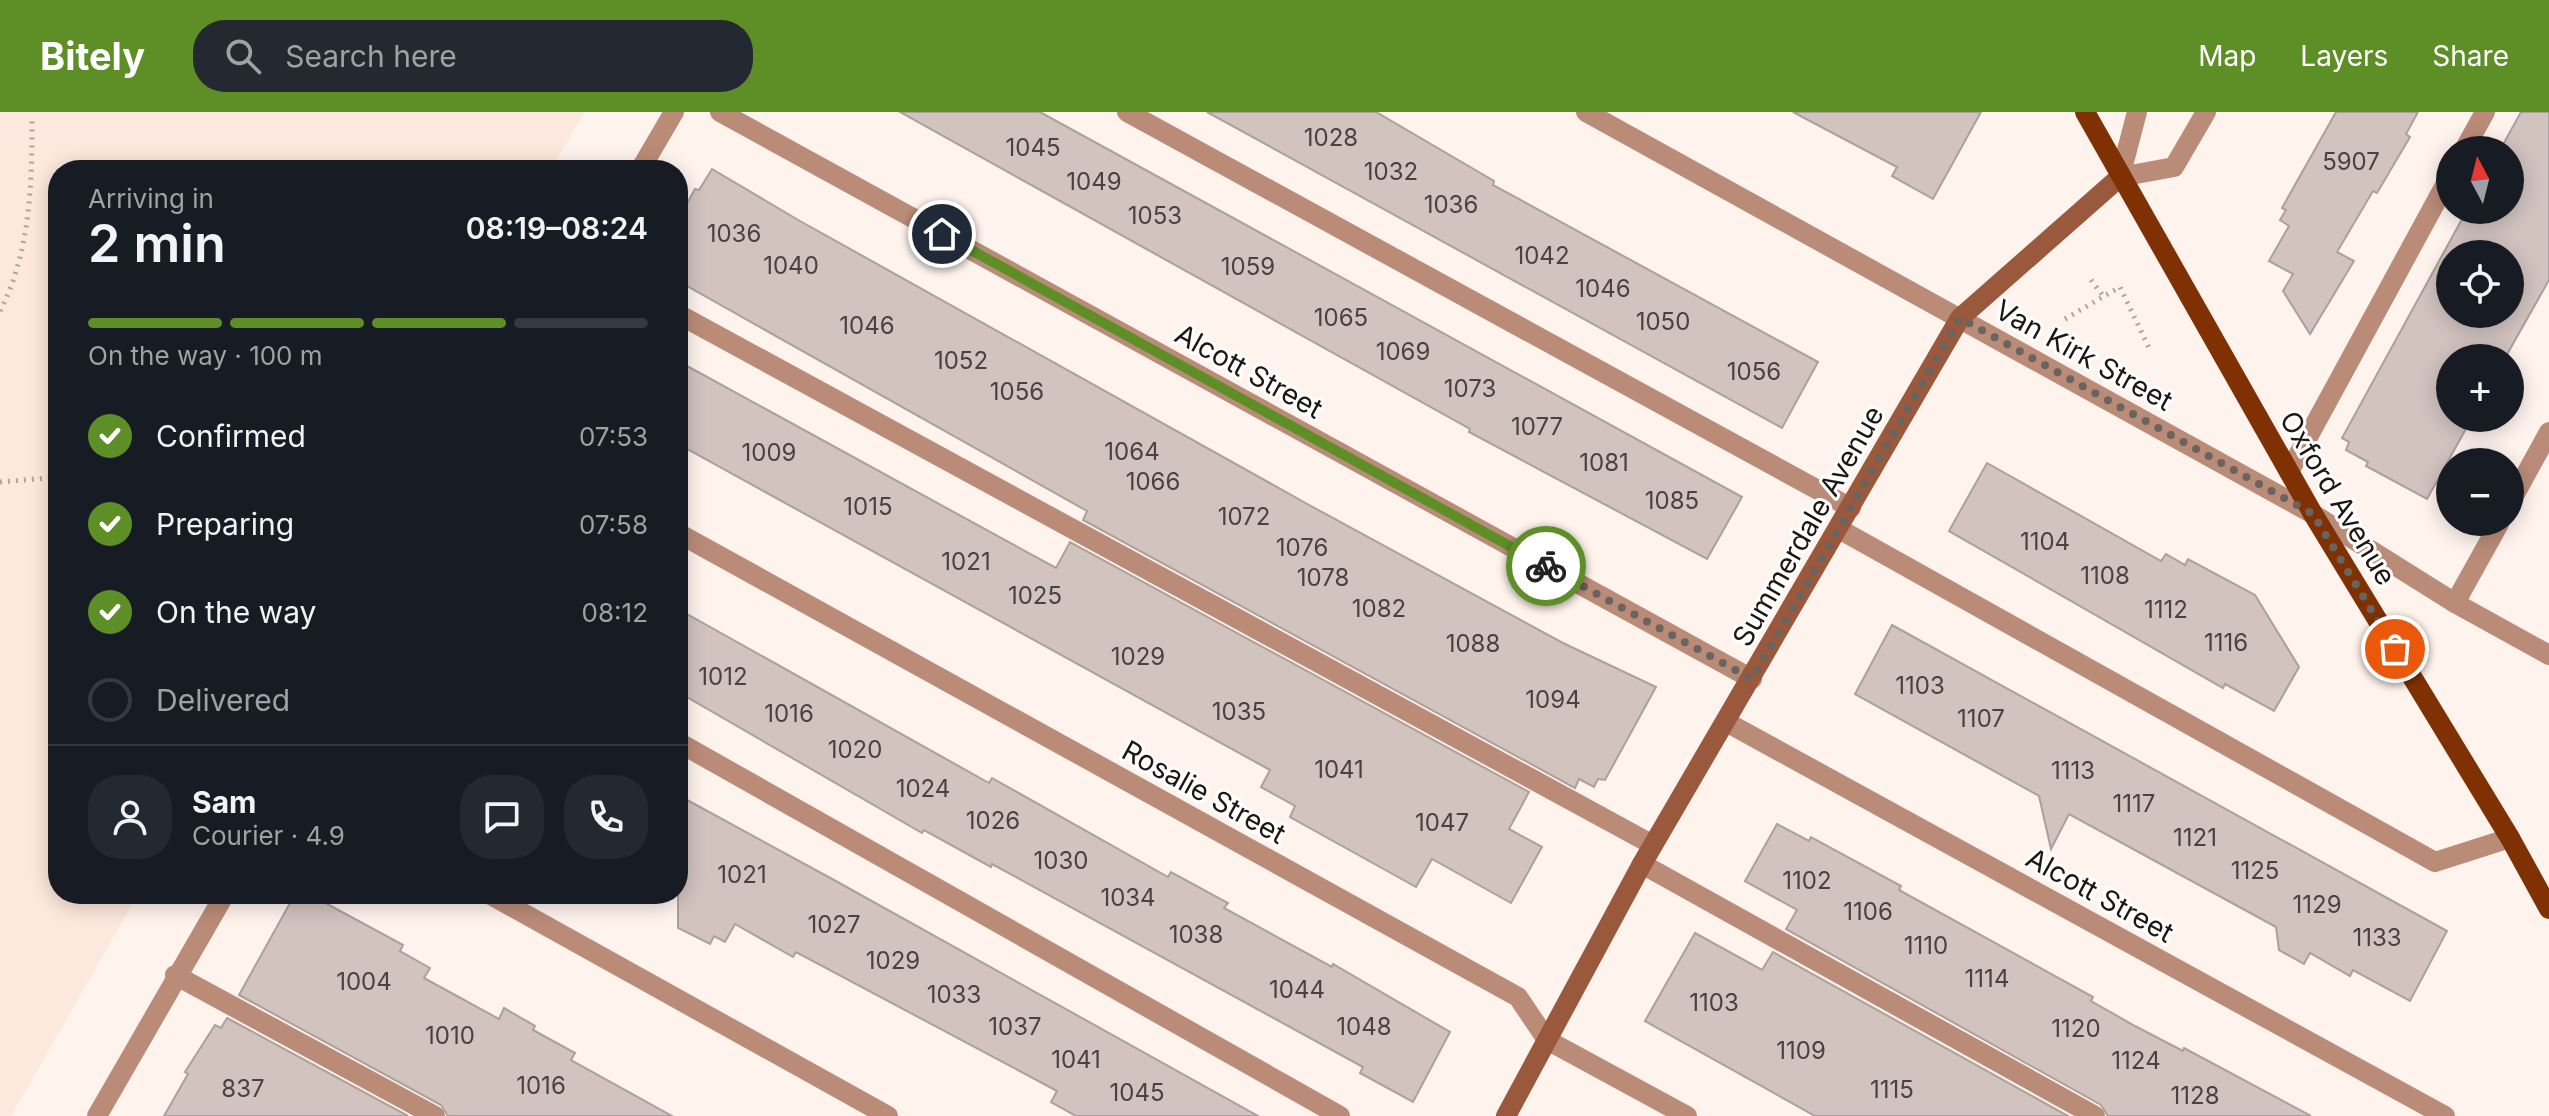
<!DOCTYPE html>
<html lang="en">
<head>
<meta charset="utf-8">
<style>
  body { margin:0; font-family:Inter,sans-serif; background:#242831; color:#f1f3f6; height:100vh; display:flex; flex-direction:column; font-size:30px; white-space:nowrap }
  * { box-sizing:border-box; margin:0 }
  p { font-size:26px; color:#9ea1a6 }
  .icon { flex:none; width:44px; height:44px; fill:none; stroke:currentColor; stroke-width:2; stroke-linecap:round; stroke-linejoin:round }
  .map { position:relative; flex:1; overflow:hidden }
  .sheet { position:absolute; left:48px; top:48px; width:640px; height:744px; display:flex; flex-direction:column; background:#171b24; border-radius:32px; box-shadow:0 4px 20px #0003 }
  .sheet>* { flex:none }
  .needle { width:52px; rotate:353deg }
  .controls { position:absolute; left:2436px; top:24px; display:grid; gap:16px }
  .controls a { display:grid; place-items:center; width:88px; height:88px; border-radius:50%; background:#171b24; box-shadow:0 4px 20px #0003; font-size:40px }
  .pin { position:absolute; display:grid; place-items:center; width:68px; height:68px; color:#fff; margin:-34px; border:4px solid #fff; border-radius:50%; box-shadow:0 2px 8px #0007 }
  .courier { position:absolute; display:grid; place-items:center; width:80px; height:80px; margin:-40px; border:6px solid #5d8f26; border-radius:50%; background:#fff; color:#222; box-shadow:0 2px 10px #0007 }
  .overview em { font-style:normal; font-weight:600 }
  .overview div { display:flex; flex-direction:column-reverse }
  .overview { display:flex; align-items:center; justify-content:space-between; height:136px; padding:0 40px }
  h1 { font-size:52px; font-weight:600; line-height:60px }
  .bar { display:grid; grid-template-columns:repeat(4,1fr); gap:12px 8px; align-content:center; height:96px; padding:0 40px }
  .bar i { height:10px; border-radius:6px; background:#363941 }
  .bar .on { background:#5d8f26 }
  .bar p { grid-column:span 4 }
  .line { display:flex; align-items:center; gap:20px; padding:0 40px; border-top:2px solid #363941 }
  .line div { flex:1 }
  .round { display:grid; place-items:center; flex:none; width:84px; height:84px; border-radius:32px; background:#242831 }
  ol { padding:0 40px; list-style:none }
  li { display:flex; align-items:center; gap:24px; height:88px }
  li p { margin-inline-start:auto }
  li .icon { padding:8px; border-radius:50%; background:#5d8f26; color:#fff; stroke-width:4 }
  li:last-child { color:#9ea1a6 }
  li i { width:44px; height:44px; border:4px solid #363941; border-radius:50% }
  header { display:flex; align-items:center; gap:48px; box-sizing:border-box; height:112px; padding:0 40px; background:#5d8f26; color:#fff }
  header strong { font-size:38px }
  nav { display:flex; gap:44px; margin-inline-start:auto; font-size:28px }
  .search { width:560px; height:72px; background:#242831; display:flex; align-items:center; gap:20px; box-sizing:border-box; padding:0 28px; border-radius:32px; color:#9ea1a6; font-size:30px }
  .map>svg:first-child { display:block }
</style>
</head>
<body>
<header>
<strong>Bitely</strong>
<div class="search"><svg class="icon" aria-label="search" viewBox="0 0 24 24"><circle cx="10" cy="10" r="6"/><path d="M15 15l6 6"/></svg>Search here</div>
<nav><a>Map</a><a>Layers</a><a>Share</a></nav>
</header>
<div class="map">
<svg width="2549" height="1004" viewBox="0 0 2549 1004">
  <rect width="100%" height="100%" fill="#fef3ed"/>
  <polygon fill="#fce8dc" points="0,0 584,0 551,58 58,58 58,782 138,782 11,1004 0,1004"/>
  <g fill="#d2c3bf" stroke="#ad9f9b" stroke-width="2" fill-rule="evenodd">
    <polygon points="900,0 1040,0 1742,385 1707,447 1469,320 1470,317"/>
    <polygon points="1207,0 1376,0 1494,69 1493,73 1818,250 1782,316"/>
    <polygon points="1793,0 1981,0 1933,87 1892,64 1897,55"/>
    <polygon points="2336,0 2418,0 2406,22 2410,25 2377,81 2373,79 2337,140 2354,149 2310,222 2283,179 2293,162 2269,149 2289,114 2280,108 2286,98 2282,96"/>
    <path d="M2521,0H2549V168L2505,246H2450V306H2472L2427,387L2366,354L2368,350L2346,338L2349,330L2342,326L2467,98H2510V38H2500ZM2450,142H2510V202H2450Z"/>
    <polygon points="712,57 800,109 1311,394 1563,531 1656,575 1605,668 1598,667 1594,675 1579,667 1575,676 1083,408 1087,399 678,169 678,108 695,77 699,78"/>
    <polygon points="678,249 1056,456 1070,430 1529,680 1509,717 1542,735 1511,791 1432,747 1416,775 1324,724 1290,705 1295,694 1261,675 1270,658 678,332"/>
    <polygon points="1987,351 2161,449 2166,442 2185,453 2188,447 2255,483 2299,555 2274,599 2225,572 2223,576 1949,419"/>
    <polygon points="678,497 989,671 992,666 1168,765 1171,760 1228,791 1224,796 1332,855 1333,852 1450,920 1413,990 1360,961 1363,955 992,752 991,755 924,718 922,721 678,580"/>
    <polygon points="1892,513 2447,819 2410,889 2353,858 2350,864 2310,841 2304,852 2279,838 2276,815 2069,702 2051,737 2039,684 1855,582"/>
    <polygon points="678,683 834,768 1258,1004 1076,1004 1051,990 1057,979 796,840 793,845 735,812 725,830 714,824 710,832 678,816"/>
    <polygon points="1777,712 1809,729 1811,725 1901,774 1899,778 2093,885 2091,889 2135,914 2183,939 2184,936 2311,1004 2108,1004 2101,993 1786,817 1797,798 1745,769"/>
    <polygon points="295,782 309,782 403,833 400,839 430,856 424,866 499,907 504,896 535,914 533,918 575,941 571,948 672,1004 448,1004 441,993 239,883"/>
    <polygon points="1695,821 1762,858 1773,840 2068,1004 1815,1004 1645,909"/>
    <polygon points="227,906 408,1004 164,1004 188,962 185,960 215,913 221,916"/>
  </g>
  <g fill="none" stroke-linecap="round" stroke-linejoin="round">
    <g stroke="#ada5a0" stroke-width="5" stroke-dasharray="2 6" stroke-linecap="butt">
      <polyline points="2091,168 2104,185"/>
      <path d="M0,199C31,139 32,70 32,4"/>
      <polyline points="2065,207 2120,175 2150,238"/>
      <polyline points="0,370 58,365"/>
    </g>
    <g stroke="#ba8c78" stroke-width="20">
      <polyline points="1127,0 1851,396"/>
      <polyline points="2464,38 2485,0"/>
      <polyline points="678,202 1653,733"/>
      <polyline points="2289,360 2450,64"/>
      <polyline points="1839,417 2435,750 2510,726"/>
      <polyline points="678,630 1340,1004"/>
      <polyline points="1642,752 2095,1004"/>
      <polyline points="175,863 435,1004"/>
    </g>
    <g stroke="#ba8c78" stroke-width="20">
      <polyline points="720,0 1752,567"/>
      <polyline points="1586,0 2313,402 2455,491 2549,543"/>
      <polyline points="2510,391 2549,320"/>
      <polyline points="678,421 1518,885 1547,928 1687,1004"/>
      <polyline points="2455,491 2500,410"/>
      <polyline points="1728,611 2445,1004"/>
      <polyline points="489,782 888,1004"/>
    </g>
    <g stroke="#ba8c78" stroke-width="20">
      <polyline points="2137,0 2120,65 2174,55 2206,0"/>
      <polyline points="640,58 674,0"/>
      <polyline points="97,1004 225,782"/>
    </g>
    <polyline stroke="#9a583c" stroke-width="20" points="1506,1004 1642,752 1960,206 2120,65"/>
    <polyline stroke="#803103" stroke-width="20" points="2085,0 2313,402 2510,726 2549,797"/>
  </g>
  <g fill="none" stroke-linecap="round" stroke-linejoin="round">
    <polyline stroke="#6a6460" stroke-width="8" stroke-dasharray="0 14.4" points="1546,454 1752,567 1960,206 2313,402 2395,537"/>
    <polyline stroke="#5d8f26" stroke-width="10" points="942,122 1546,454"/>
  </g>
  <g text-anchor="middle" dominant-baseline="central" stroke-width="6" stroke-linejoin="round" paint-order="stroke">
    <g font-size="24" fill="#49423f">
      <text x="1331" y="25">1028</text>
      <text x="1033" y="35">1045</text>
      <text x="2351" y="49">5907</text>
      <text x="1391" y="59">1032</text>
      <text x="1094" y="69">1049</text>
      <text x="1451" y="92">1036</text>
      <text x="1155" y="103">1053</text>
      <text x="734" y="121">1036</text>
      <text x="1542" y="143">1042</text>
      <text x="791" y="153">1040</text>
      <text x="1248" y="154">1059</text>
      <text x="1603" y="176">1046</text>
      <text x="1341" y="205">1065</text>
      <text x="1663" y="209">1050</text>
      <text x="867" y="213">1046</text>
      <text x="1403" y="239">1069</text>
      <text x="961" y="248">1052</text>
      <text x="1754" y="259">1056</text>
      <text x="1470" y="276">1073</text>
      <text x="1017" y="279">1056</text>
      <text x="1537" y="314">1077</text>
      <text x="1132" y="339">1064</text>
      <text x="769" y="340">1009</text>
      <text x="1604" y="350">1081</text>
      <text x="1153" y="369">1066</text>
      <text x="1672" y="388">1085</text>
      <text x="868" y="394">1015</text>
      <text x="1244" y="404">1072</text>
      <text x="2045" y="429">1104</text>
      <text x="1302" y="435">1076</text>
      <text x="966" y="449">1021</text>
      <text x="2105" y="463">1108</text>
      <text x="1323" y="465">1078</text>
      <text x="1035" y="483">1025</text>
      <text x="1379" y="496">1082</text>
      <text x="2166" y="497">1112</text>
      <text x="2226" y="530">1116</text>
      <text x="1473" y="531">1088</text>
      <text x="1138" y="544">1029</text>
      <text x="723" y="564">1012</text>
      <text x="1920" y="573">1103</text>
      <text x="1553" y="587">1094</text>
      <text x="1239" y="599">1035</text>
      <text x="789" y="601">1016</text>
      <text x="1981" y="606">1107</text>
      <text x="855" y="637">1020</text>
      <text x="1339" y="657">1041</text>
      <text x="2073" y="658">1113</text>
      <text x="923" y="676">1024</text>
      <text x="2134" y="691">1117</text>
      <text x="993" y="708">1026</text>
      <text x="1442" y="710">1047</text>
      <text x="2195" y="725">1121</text>
      <text x="1061" y="748">1030</text>
      <text x="2255" y="758">1125</text>
      <text x="742" y="762">1021</text>
      <text x="1807" y="768">1102</text>
      <text x="1128" y="785">1034</text>
      <text x="2317" y="792">1129</text>
      <text x="1868" y="799">1106</text>
      <text x="834" y="812">1027</text>
      <text x="1196" y="822">1038</text>
      <text x="2377" y="825">1133</text>
      <text x="1926" y="833">1110</text>
      <text x="893" y="848">1029</text>
      <text x="1987" y="866">1114</text>
      <text x="364" y="869">1004</text>
      <text x="1297" y="877">1044</text>
      <text x="954" y="882">1033</text>
      <text x="1714" y="890">1103</text>
      <text x="1015" y="914">1037</text>
      <text x="1364" y="914">1048</text>
      <text x="2076" y="916">1120</text>
      <text x="450" y="923">1010</text>
      <text x="1801" y="938">1109</text>
      <text x="1076" y="947">1041</text>
      <text x="2136" y="948">1124</text>
      <text x="541" y="973">1016</text>
      <text x="243" y="976">837</text>
      <text x="1892" y="977">1115</text>
      <text x="1137" y="980">1045</text>
      <text x="2195" y="983">1128</text>
    </g>
    <g font-size="28" fill="#1b1714" stroke="#fff">
      <text transform="translate(2084 243) rotate(29)">Van Kirk Street</text>
      <text transform="translate(1249 259) rotate(29)">Alcott Street</text>
      <text transform="translate(2338 386) rotate(59)">Oxford Avenue</text>
      <text transform="translate(1808 414) rotate(-60)">Summerdale Avenue</text>
      <text transform="translate(1204 680) rotate(29)">Rosalie Street</text>
      <text transform="translate(2100 783) rotate(29)">Alcott Street</text>
    </g>
  </g>
</svg>
<div class="controls">
<a><svg class="needle" viewBox="-14 -14 28 28"><path d="M0-13l5 13h-10z" fill="#e53935"/><path d="M0 13l5-13h-10z" fill="#9ea1a6"/></svg></a>
<a><svg class="icon" aria-label="locate" viewBox="0 0 24 24"><circle cx="12" cy="12" r="6"/><path d="M12 2v4M12 18v4M2 12h4M18 12h4"/></svg></a>
<a>+</a>
<a>−</a>
</div>
<div class="pin" style="left:2395px;top:537px;background:#ea580c"><svg class="icon" aria-label="bag" viewBox="0 0 24 24"><path d="M5 8h14l-1 12H6zM9 8a3 3 0 0 1 6 0"/></svg></div>
<div class="pin" style="left:942px;top:122px;background:#1f2937"><svg class="icon" aria-label="home" viewBox="0 0 24 24"><path d="M3 11l9-7 9 7M6 9v11h12V9"/></svg></div>
<div class="courier" style="left:1546px;top:454px"><svg class="icon" aria-label="bike" viewBox="0 0 24 24"><circle cx="6" cy="16" r="4"/><circle cx="18" cy="16" r="4"/><path d="M6 16l4-8h5l3 8M10 8l3 8H6M13 5h3"/></svg></div>
<section class="sheet">
<div class="overview"><div><h1>2 min</h1><p>Arriving in</p></div><em>08:19–08:24</em></div>
<div class="bar"><i class="on"></i><i class="on"></i><i class="on"></i><i></i><p>On the way · 100 m</p></div>
<ol>
<li><svg class="icon" aria-label="check" viewBox="0 0 24 24"><path d="M5 12l5 5 9-10"/></svg>Confirmed<p>07:53</p></li>
<li><svg class="icon" aria-label="check" viewBox="0 0 24 24"><path d="M5 12l5 5 9-10"/></svg>Preparing<p>07:58</p></li>
<li><svg class="icon" aria-label="check" viewBox="0 0 24 24"><path d="M5 12l5 5 9-10"/></svg>On the way<p>08:12</p></li>
<li><i></i>Delivered</li>
</ol>
<div class="line" style="height:144px"><a class="round"><svg class="icon" aria-label="person" viewBox="0 0 24 24"><circle cx="12" cy="8" r="4"/><path d="M4 21q1-7 8-7t8 7"/></svg></a><div><b>Sam</b><p>Courier · 4.9</p></div><a class="round"><svg class="icon" aria-label="chat" viewBox="0 0 24 24"><path d="M4 5h16v11H9l-5 4z"/></svg></a><a class="round"><svg class="icon" aria-label="phone" viewBox="0 0 24 24"><path d="M5 4h4l2 5-3 2q2 4 5 5l2-3 5 2v4C11 20 4 13 5 4z"/></svg></a></div>
</section>
</div>
</body>
</html>
